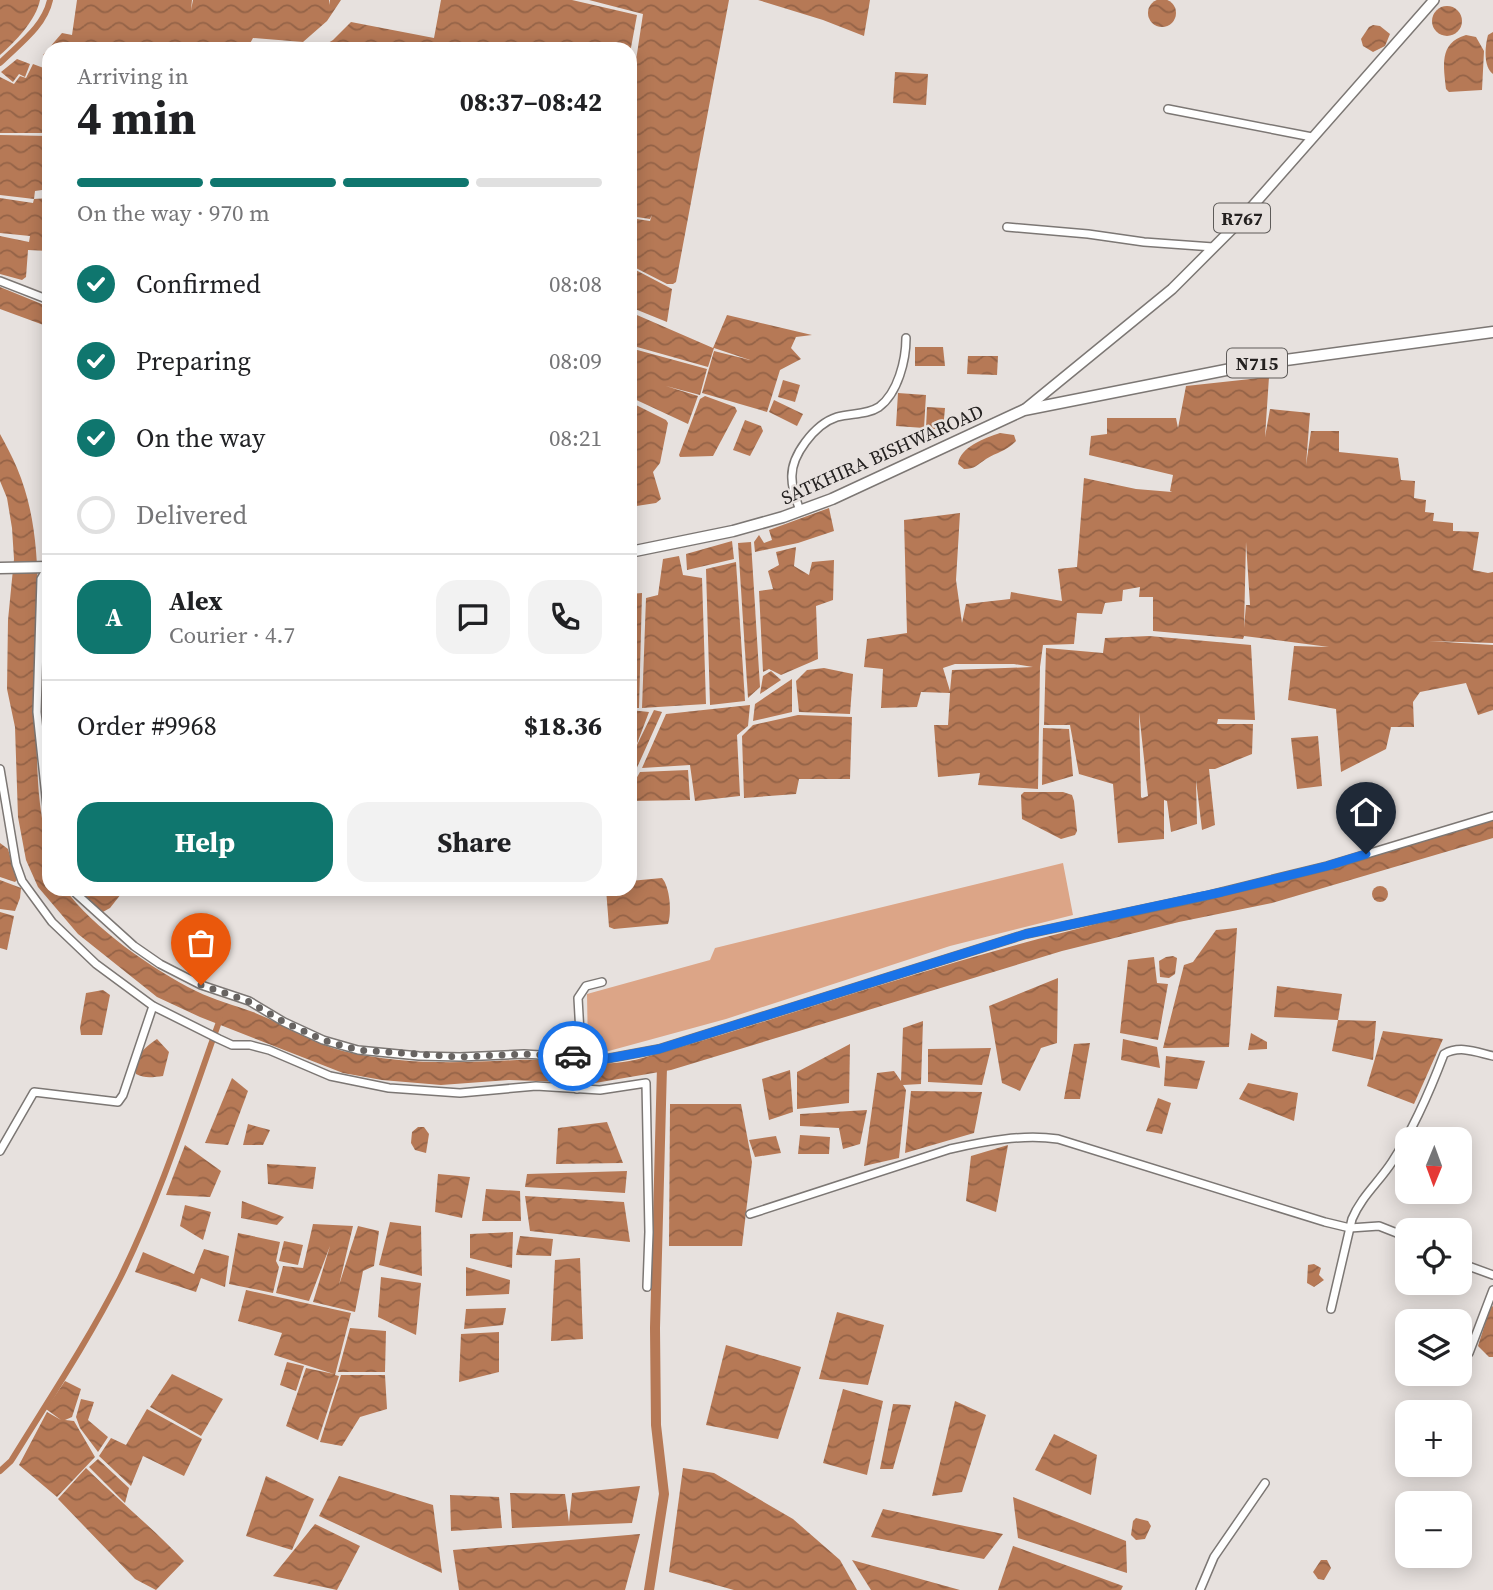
<!DOCTYPE html>
<html lang="en">
<head>
<meta charset="utf-8">
<style>
  body { margin:0; font-family:"Source Serif 4",serif; background:#f2f2f2; color:#202124; height:100vh; display:flex; flex-direction:column; font-size:26px; white-space:nowrap }
  * { box-sizing:border-box; margin:0 }
  p { font-size:23px; color:#757577 }
  .icon { flex:none; width:38px; height:38px; fill:none; stroke:currentColor; stroke-width:2; stroke-linecap:round; stroke-linejoin:round }
  .map { position:relative; flex:1; overflow:hidden }
  .side { position:absolute; left:42px; top:42px; width:595px; height:854px; display:flex; flex-direction:column; background:#fff; border-radius:21px; box-shadow:0 4px 18px #0003 }
  .side>* { flex:none }
  .needle { width:46px; rotate:181deg }
  .controls { position:absolute; left:1395px; top:1127px; display:grid; gap:14px }
  .controls a { display:grid; place-items:center; width:77px; height:77px; border-radius:14px; background:#fff; box-shadow:0 4px 18px #0003; font-size:35px }
  .pin { position:absolute; display:grid; place-items:center; width:60px; height:60px; color:#fff; margin:-72px -30px; border-radius:50% 50% 50% 0; rotate:-45deg; box-shadow:0 0 7px #0007 }
  .pin .icon { rotate:45deg }
  .courier { position:absolute; display:grid; place-items:center; width:70px; height:70px; margin:-35px; border:5px solid #1a73e8; border-radius:50%; background:#fff; color:#222; box-shadow:0 2px 9px #0007 }
  .summary em { font-style:normal; font-weight:700 }
  .summary div { display:flex; flex-direction:column-reverse }
  .summary { display:flex; align-items:center; justify-content:space-between; height:119px; padding:0 35px }
  h1 { font-size:46px; font-weight:700; line-height:52px }
  .bar { display:grid; grid-template-columns:repeat(4,1fr); gap:10px 7px; align-content:center; height:84px; padding:0 35px }
  .bar i { height:9px; border-radius:5px; background:#e0e0e0 }
  .bar .on { background:#0f766e }
  .bar p { grid-column:span 4 }
  .line { display:flex; align-items:center; gap:18px; padding:0 35px; border-top:2px solid #e0e0e0 }
  .line div { flex:1 }
  .round { display:grid; place-items:center; flex:none; width:74px; height:74px; border-radius:21px; background:#f2f2f2 }
  ol { padding:0 35px; list-style:none }
  li { display:flex; align-items:center; gap:21px; height:77px }
  li p { margin-inline-start:auto }
  li .icon { padding:7px; border-radius:50%; background:#0f766e; color:#fff; stroke-width:4 }
  li:last-child { color:#757577 }
  li i { width:38px; height:38px; border:4px solid #e0e0e0; border-radius:50% }
  .button { display:flex; gap:14px; margin-top:auto; padding:14px 35px }
  .button a { flex:1; height:80px; border-radius:21px; background:#0f766e; color:#fff; font-size:28px; font-weight:700; line-height:80px; text-align:center }
  .button a+a { background:#f2f2f2; color:#202124 }
  .map>svg:first-child { display:block }
</style>
</head>
<body>
<div class="map">
<svg width="1493" height="1590" viewBox="0 0 1493 1590">
  <defs>
    <pattern id="water-waves" width="16" height="10" patternUnits="userSpaceOnUse" patternTransform="scale(1.75)"><rect width="16" height="10" fill="#b67956"/><path d="M0 5q4-4 8 0t8 0" fill="none" stroke="#946347"/></pattern>
  </defs>
  <rect width="100%" height="100%" fill="#e7e1de"/>
  <polygon fill="#dca587" points="1063,863 1073,915 950,946 726,1019 605,1052 588,1051 587,994 710,960 715,948"/>
  <g fill="url(#water-waves)" fill-rule="evenodd">
    <circle cx="1162" cy="13" r="14"/>
    <path d="M0,0H40C36,20 15,42 0,55Z"/>
    <polygon points="77,0 192,0 191,10 193,0 329,0 329,5 330,0 341,0 327,21 303,42 253,38 247,49 49,49 49,58 43,55 62,33 72,35"/>
    <polygon points="441,0 572,0 637,15 630,53 630,49 318,49 333,40 351,22 434,38"/>
    <polygon points="589,0 729,0 676,282 673,284 667,284 630,265 630,218 650,221 652,215 650,219 630,216 630,199 634,199 630,198 630,100 643,14"/>
    <polygon points="758,0 870,0 864,36 823,20"/>
    <circle cx="1447" cy="21" r="15"/>
    <polygon points="1373,25 1380,26 1390,34 1385,46 1373,52 1363,46 1361,39 1369,27"/>
    <path d="M1493,32V74C1483,67 1485,46 1488,35Z"/>
    <path d="M1466,35L1476,37L1484,51L1482,90L1449,92L1446,89C1444,67 1438,43 1466,35Z"/>
    <polygon points="17,59 30,64 25,77 19,74 13,82 1,72"/>
    <polygon points="33,64 49,70 49,133 0,133 0,77 14,84 20,76 26,78"/>
    <polygon points="895,72 928,74 926,105 893,103"/>
    <polygon points="0,135 49,136 49,189 35,191 34,199 49,198 49,251 28,250 26,277 22,280 0,274 0,236 29,242 30,236 0,233 0,198 33,203 34,199 0,195"/>
    <polygon points="630,267 672,289 667,322 630,307"/>
    <polygon points="0,287 49,307 49,327 0,309"/>
    <polygon points="630,312 713,348 727,315 812,335 796,337 791,348 801,359 780,370 767,412 702,393 714,351 750,360 714,348 708,367 630,345"/>
    <polygon points="943,347 945,366 915,366 915,347"/>
    <polygon points="630,348 707,369 700,395 666,386 698,396 688,424 630,397"/>
    <polygon points="968,356 998,356 997,375 967,374"/>
    <path d="M1269,377L1265,437L1270,409L1310,413L1306,465L1311,431H1339V452L1398,458L1401,480L1415,481L1414,498L1426,500L1425,512L1434,513L1433,521L1453,523V531L1479,532L1473,570L1488,573L1493,572V643L1429,641L1493,645V710L1478,715L1466,683L1420,692L1413,702L1414,727H1391L1386,749L1341,772L1336,709L1288,700L1294,646L1329,647L1244,636L1243,639L1153,631V597H1139L1140,587L1123,590L1122,601L1105,603L1102,614L1077,613L1074,644L1043,645L1040,667L1038,789L978,785L980,773L938,777L934,725H948L950,693L921,692L917,707L881,708L883,669L864,667L867,639L907,633L904,520L960,513L956,580L962,623L966,604L1010,599L1011,592L1062,601L1058,569L1077,567L1084,478L1136,489L1172,492L1170,491L1173,475L1089,455L1091,436L1107,434V418H1176L1178,428L1186,386ZM1246,542L1250,605H1246L1244,628ZM955,664H1014L1033,667L952,670L950,691L943,668Z"/>
    <polygon points="783,380 800,385 795,402 778,397"/>
    <polygon points="898,393 926,395 924,428 896,426"/>
    <polygon points="705,396 735,407 737,411 713,456 680,457 679,455 700,399"/>
    <polygon points="774,400 803,414 797,426 769,412"/>
    <polygon points="630,402 666,420 668,423 660,463 653,472 661,499 656,503 630,507"/>
    <polygon points="927,407 945,408 943,430 926,428"/>
    <polygon points="745,420 761,426 763,431 750,456 733,450"/>
    <path d="M1000,433L1014,435L1016,441C1005,452 997,452 986,459C977,465 975,469 964,469L958,464C960,447 985,438 1000,433Z"/>
    <path d="M0,434C6,445 12,456 17,468C51,548 32,644 36,729C37,754 37,779 40,804C44,834 49,859 49,889H65C93,928 152,969 196,991C214,1000 234,1005 253,1012C283,1024 312,1043 343,1051C401,1065 459,1063 517,1060C553,1058 587,1067 623,1062C640,1060 658,1053 674,1049C706,1040 738,1030 769,1020C858,992 948,963 1038,939C1190,898 1345,872 1493,818V838L1272,903L1179,922L1062,951L671,1070L595,1083L509,1080L441,1085L382,1080L343,1073L200,1017L157,997L78,934L38,887L26,860L18,817L15,727L7,689L8,620L14,559L12,528L7,498L0,481Z"/>
    <polygon points="829,508 834,531 798,543 755,552 754,542 759,535 764,543 772,540 769,530"/>
    <polygon points="732,541 734,559 687,570 686,554"/>
    <polygon points="751,542 760,687 748,698 738,543"/>
    <polygon points="796,547 794,566 809,575 812,562 834,560 833,600 816,606 818,659 781,675 769,669 763,672 759,591 773,589 768,571 779,565 776,552"/>
    <polygon points="679,556 683,575 702,578 706,704 642,708 646,598 658,595 663,559"/>
    <polygon points="736,562 745,701 710,705 706,569"/>
    <polygon points="642,593 639,708 630,708 630,594"/>
    <path d="M1149,636L1251,645L1255,720L1218,719L1217,724H1253L1252,754L1215,769H1209L1215,825L1202,830L1196,780L1197,824L1171,832L1167,801L1164,800V839L1118,843L1113,784L1079,774L1070,725H1044L1046,648L1103,653L1105,638ZM1139,712L1148,796L1142,798L1141,797Z"/>
    <polygon points="824,668 853,674 850,714 799,712 796,681 807,670"/>
    <polygon points="771,671 781,680 760,694 763,676"/>
    <polygon points="792,679 792,712 753,721 755,704"/>
    <polygon points="750,705 748,726 737,735 740,796 695,801 690,765 642,768 666,714"/>
    <polygon points="630,710 649,712 635,749 654,710 662,712 635,772 630,776 630,761 633,754 630,756"/>
    <polygon points="798,715 852,717 850,779 799,779 796,794 744,798 742,736 753,725"/>
    <polygon points="1043,728 1069,729 1073,776 1042,785"/>
    <polygon points="1318,736 1322,786 1297,789 1291,738"/>
    <polygon points="688,770 690,800 630,801 630,782 636,779 640,772"/>
    <polygon points="1024,792 1063,792 1072,795 1074,801 1077,831 1075,835 1061,839 1022,819 1021,795"/>
    <polygon points="0,843 8,849 17,880 15,882 0,877"/>
    <path d="M662,878C670,887 672,913 668,924L614,929L609,927L606,889H630V881Z"/>
    <polygon points="0,880 21,888 20,898 15,911 0,909"/>
    <circle cx="1380" cy="894" r="8"/>
    <polygon points="78,889 125,889 110,908 101,913"/>
    <polygon points="0,912 14,916 7,950 0,948"/>
    <polygon points="1237,928 1229,1047 1163,1048 1184,965 1193,962 1216,930"/>
    <polygon points="1173,956 1177,958 1175,974 1169,978 1160,977 1159,961 1166,957"/>
    <polygon points="1154,957 1157,983 1168,984 1158,1040 1120,1033 1128,960"/>
    <polygon points="1058,978 1057,1043 1041,1048 1020,1091 1002,1083 989,1006"/>
    <polygon points="1277,986 1342,994 1338,1020 1376,1021 1373,1060 1332,1051 1338,1020 1274,1017"/>
    <polygon points="103,990 110,995 102,1035 81,1035 80,1028 86,993"/>
    <polygon points="923,1021 921,1084 903,1085 906,1090 899,1158 864,1166 877,1073 894,1071 901,1081 903,1028"/>
    <polygon points="1383,1031 1443,1039 1414,1104 1367,1086"/>
    <polygon points="1251,1033 1267,1042 1267,1049 1248,1050"/>
    <path d="M157,1039L169,1052L163,1076C154,1077 145,1079 136,1074C135,1055 143,1049 157,1039Z"/>
    <polygon points="1123,1039 1157,1047 1160,1068 1121,1060"/>
    <polygon points="1090,1043 1080,1099 1064,1099 1074,1044"/>
    <polygon points="850,1044 849,1103 797,1109 797,1072"/>
    <polygon points="991,1048 982,1085 928,1082 928,1049"/>
    <polygon points="1166,1056 1205,1061 1197,1089 1164,1086"/>
    <polygon points="790,1070 793,1112 769,1120 762,1079"/>
    <polygon points="232,1078 248,1091 228,1145 205,1143"/>
    <polygon points="1248,1083 1298,1093 1294,1121 1239,1099"/>
    <polygon points="911,1091 982,1092 974,1133 905,1153"/>
    <polygon points="1158,1098 1171,1103 1162,1134 1146,1131"/>
    <polygon points="670,1104 741,1104 752,1162 742,1246 669,1246"/>
    <polygon points="867,1110 860,1144 843,1149 839,1128 800,1126 800,1114"/>
    <polygon points="607,1122 623,1163 556,1164 558,1128"/>
    <polygon points="248,1124 270,1130 263,1145 243,1145"/>
    <polygon points="418,1127 424,1127 429,1134 426,1153 415,1150 411,1143 412,1132"/>
    <polygon points="800,1135 830,1137 829,1154 798,1154"/>
    <polygon points="776,1136 781,1153 755,1157 749,1140"/>
    <polygon points="185,1145 221,1171 210,1197 166,1195"/>
    <polygon points="1008,1145 996,1212 966,1201 971,1156"/>
    <polygon points="267,1164 316,1167 313,1189 268,1184"/>
    <polygon points="627,1171 625,1193 525,1187 527,1174"/>
    <polygon points="438,1174 470,1177 462,1218 435,1212"/>
    <polygon points="486,1189 520,1191 521,1221 482,1221"/>
    <polygon points="525,1196 624,1202 630,1242 530,1231"/>
    <polygon points="242,1201 284,1217 277,1225 241,1218"/>
    <polygon points="185,1205 211,1212 203,1240 180,1226"/>
    <polygon points="390,1222 421,1226 422,1276 379,1265"/>
    <polygon points="313,1224 353,1226 339,1285 358,1226 379,1231 374,1266 363,1271 355,1312 313,1302 330,1246 309,1301 276,1293 283,1266 303,1268"/>
    <polygon points="513,1232 512,1268 470,1258 470,1234"/>
    <polygon points="238,1233 280,1242 276,1261 279,1267 273,1293 229,1284"/>
    <polygon points="520,1236 553,1239 551,1256 516,1255"/>
    <polygon points="284,1241 303,1245 298,1265 279,1261"/>
    <polygon points="204,1249 229,1256 225,1287 201,1278 196,1292 135,1272 143,1252 194,1274"/>
    <polygon points="580,1258 583,1339 551,1341 555,1260"/>
    <polygon points="1314,1264 1321,1268 1319,1275 1324,1280 1314,1287 1307,1283 1308,1265"/>
    <polygon points="466,1267 510,1280 509,1294 466,1296"/>
    <polygon points="381,1277 421,1283 416,1335 378,1317"/>
    <polygon points="246,1290 351,1313 335,1375 339,1376 318,1440 286,1426 306,1368 334,1374 274,1355 282,1333 238,1321"/>
    <polygon points="1493,1306 1493,1357 1489,1357 1478,1346 1490,1308"/>
    <polygon points="506,1308 503,1325 464,1329 466,1309"/>
    <polygon points="837,1312 884,1325 868,1385 819,1379"/>
    <polygon points="350,1328 386,1331 385,1372 338,1372"/>
    <polygon points="499,1332 499,1372 459,1382 461,1334"/>
    <polygon points="726,1345 801,1367 778,1439 706,1425"/>
    <polygon points="287,1362 304,1366 296,1391 280,1385"/>
    <polygon points="172,1374 223,1399 201,1436 150,1407"/>
    <polygon points="341,1375 385,1375 387,1409 360,1417 342,1446 320,1442"/>
    <polygon points="65,1381 81,1389 72,1417 65,1420 74,1421 95,1457 57,1497 19,1465 47,1412 61,1420 46,1409"/>
    <polygon points="843,1389 883,1401 867,1475 823,1463"/>
    <polygon points="81,1399 94,1402 88,1420 108,1437 98,1452 80,1428 76,1417"/>
    <polygon points="955,1401 986,1415 962,1492 932,1496"/>
    <polygon points="893,1404 911,1405 893,1469 880,1469"/>
    <polygon points="147,1409 202,1439 184,1476 143,1456 131,1486 99,1456 111,1438 126,1445"/>
    <polygon points="1054,1434 1097,1455 1091,1495 1035,1470"/>
    <polygon points="98,1459 129,1488 125,1503 89,1467"/>
    <path d="M86,1468C118,1500 153,1528 184,1561L156,1590L135,1579L58,1499Z"/>
    <polygon points="683,1468 714,1473 793,1519 840,1560 857,1590 734,1590 669,1572"/>
    <polygon points="266,1476 314,1499 292,1550 246,1536"/>
    <polygon points="339,1476 433,1505 442,1573 319,1516"/>
    <polygon points="640,1486 632,1523 512,1528 510,1493 565,1494 569,1522 572,1493"/>
    <polygon points="450,1495 499,1497 502,1528 451,1531"/>
    <polygon points="1013,1497 1126,1541 1127,1573 1018,1538"/>
    <polygon points="883,1509 1003,1534 984,1559 871,1537"/>
    <polygon points="1136,1518 1148,1521 1151,1526 1145,1539 1136,1540 1131,1535 1133,1521"/>
    <polygon points="315,1524 360,1546 337,1590 273,1576"/>
    <polygon points="640,1534 625,1590 459,1590 453,1550"/>
    <polygon points="1013,1546 1123,1586 1121,1590 998,1590"/>
    <polygon points="852,1560 960,1590 871,1590"/>
    <polygon points="1321,1560 1327,1560 1331,1568 1324,1580 1318,1579 1313,1572"/>
  </g>
  <g fill="none" stroke-linecap="round" stroke-linejoin="round">
    <g stroke="#b67956" stroke-width="6">
      <path d="M0,63C19,44 44,27 50,0"/>
      <path d="M0,1471L11,1461C48,1401 88,1341 120,1278C161,1195 189,1106 220,1019"/>
    </g>
    <polyline stroke="#b67956" stroke-width="10" points="649,1590 664,1494 656,1425 655,1328 662,1067"/>
    <defs>
      <g id="minor">
        <polyline points="1168,109 1312,137"/>
        <polyline points="1007,227 1088,234 1144,242 1213,247"/>
        <polyline points="0,281 49,300"/>
        <path d="M800,511C797,501 792,490 792,479C790,456 815,424 837,417C850,413 867,415 879,407C898,393 906,360 906,338"/>
        <polyline points="48,567 41,579 37,712 49,825"/>
        <polyline points="0,769 16,864 22,881 52,922 96,964 153,1006 219,1039 232,1045 250,1045 269,1050 330,1076 389,1088 460,1093 536,1086 600,1090 646,1083 649,1232 647,1287"/>
        <polyline points="71,889 134,946 160,964 201,985 249,1001 284,1022 323,1040 358,1050 419,1056 460,1057 524,1054 605,1059 659,1049 1026,934 1205,896 1327,866 1493,816"/>
        <polyline points="577,1089 581,1051 578,998 586,986 602,982"/>
        <polyline points="0,1151 34,1092 118,1102 123,1095 153,1006"/>
        <path d="M750,1214L950,1149C986,1141 1022,1134 1058,1139L1325,1222L1350,1228L1379,1226L1407,1237"/>
        <polyline points="1460,1263 1493,1275"/>
        <path d="M1331,1309L1352,1219C1361,1197 1379,1182 1392,1162C1414,1128 1430,1091 1444,1054C1460,1045 1476,1052 1493,1056"/>
        <polyline points="1469,1353 1493,1290"/>
        <polyline points="1200,1590 1214,1557 1265,1483"/>
      </g>
      <polyline id="major" points="1024,410 1172,289 1235,226 1434,0"/>
      <g id="highway">
        <polyline points="630,552 733,531 783,517 832,499 1024,410 1256,364 1493,332"/>
        <polyline points="0,568 49,567"/>
      </g>
    </defs>
    <use href="#minor" stroke="#7c7774" stroke-width="10"/>
    <use href="#major" stroke="#7c7774" stroke-width="12"/>
    <use href="#highway" stroke="#7c7774" stroke-width="13"/>
    <use href="#minor" stroke="#fff" stroke-width="7"/>
    <use href="#major" stroke="#fff" stroke-width="9"/>
    <use href="#highway" stroke="#fff" stroke-width="10"/>
  </g>
  <g fill="none" stroke-linecap="round" stroke-linejoin="round">
    <polyline stroke="#686462" stroke-width="7" stroke-dasharray="0 12.6" points="201,985 248,1001 284,1022 323,1040 358,1050 460,1057 524,1054 573,1056"/>
    <polyline stroke="#1a73e8" stroke-width="9" points="573,1056 605,1059 659,1049 1026,934 1222,892 1327,866 1366,854"/>
  </g>
  <g text-anchor="middle" dominant-baseline="central" stroke-width="5" stroke-linejoin="round" paint-order="stroke">
    <g fill="#e7e1de" stroke="#5e5b59" stroke-width="2">
      <rect x="1214" y="203.5" width="56" height="29" rx="5"/>
      <rect x="1227" y="348.5" width="60" height="29" rx="5"/>
    </g>
    <g font-size="18" font-weight="bold" fill="#242120">
      <text x="1242" y="218">R767</text>
      <text x="1257" y="363">N715</text>
    </g>
    <g font-size="19" fill="#242120" stroke="#e7e1de">
      <text transform="translate(882 454) rotate(-24)">SATKHIRA BISHWAROAD</text>
    </g>
  </g>
</svg>
<div class="controls">
<a><svg class="needle" viewBox="-14 -14 28 28"><path d="M0-13l5 13h-10z" fill="#e53935"/><path d="M0 13l5-13h-10z" fill="#757577"/></svg></a>
<a><svg class="icon" aria-label="locate" viewBox="0 0 24 24"><circle cx="12" cy="12" r="6"/><path d="M12 2v4M12 18v4M2 12h4M18 12h4"/></svg></a>
<a><svg class="icon" aria-label="layers" viewBox="0 0 24 24"><path d="M12 4l9 5-9 5-9-5zM3 14l9 5 9-5"/></svg></a>
<a>+</a>
<a>−</a>
</div>
<div class="pin" style="left:201px;top:985px;background:#ea580c"><svg class="icon" aria-label="bag" viewBox="0 0 24 24"><path d="M5 8h14l-1 12H6zM9 8a3 3 0 0 1 6 0"/></svg></div>
<div class="pin" style="left:1366px;top:854px;background:#1f2937"><svg class="icon" aria-label="home" viewBox="0 0 24 24"><path d="M3 11l9-7 9 7M6 9v11h12V9"/></svg></div>
<div class="courier" style="left:573px;top:1056px"><svg class="icon" aria-label="car" viewBox="0 0 24 24"><path d="M5 17H2v-5l4-1 3-4h7l3 4 3 1v5h-3M9 17h6M6 11h13"/><circle cx="7" cy="17" r="2"/><circle cx="17" cy="17" r="2"/></svg></div>
<section class="side">
<div class="summary"><div><h1>4 min</h1><p>Arriving in</p></div><em>08:37–08:42</em></div>
<div class="bar"><i class="on"></i><i class="on"></i><i class="on"></i><i></i><p>On the way · 970 m</p></div>
<ol>
<li><svg class="icon" aria-label="check" viewBox="0 0 24 24"><path d="M5 12l5 5 9-10"/></svg>Confirmed<p>08:08</p></li>
<li><svg class="icon" aria-label="check" viewBox="0 0 24 24"><path d="M5 12l5 5 9-10"/></svg>Preparing<p>08:09</p></li>
<li><svg class="icon" aria-label="check" viewBox="0 0 24 24"><path d="M5 12l5 5 9-10"/></svg>On the way<p>08:21</p></li>
<li><i></i>Delivered</li>
</ol>
<div class="line" style="height:126px"><b class="round" style="background:#0f766e;color:#fff">A</b><div><b>Alex</b><p>Courier · 4.7</p></div><a class="round"><svg class="icon" aria-label="chat" viewBox="0 0 24 24"><path d="M4 5h16v11H9l-5 4z"/></svg></a><a class="round"><svg class="icon" aria-label="phone" viewBox="0 0 24 24"><path d="M5 4h4l2 5-3 2q2 4 5 5l2-3 5 2v4C11 20 4 13 5 4z"/></svg></a></div>
<div class="line" style="height:91px"><div>Order #9968</div><b>$18.36</b></div>
<div class="button"><a>Help</a><a>Share</a></div>
</section>
</div>
</body>
</html>
